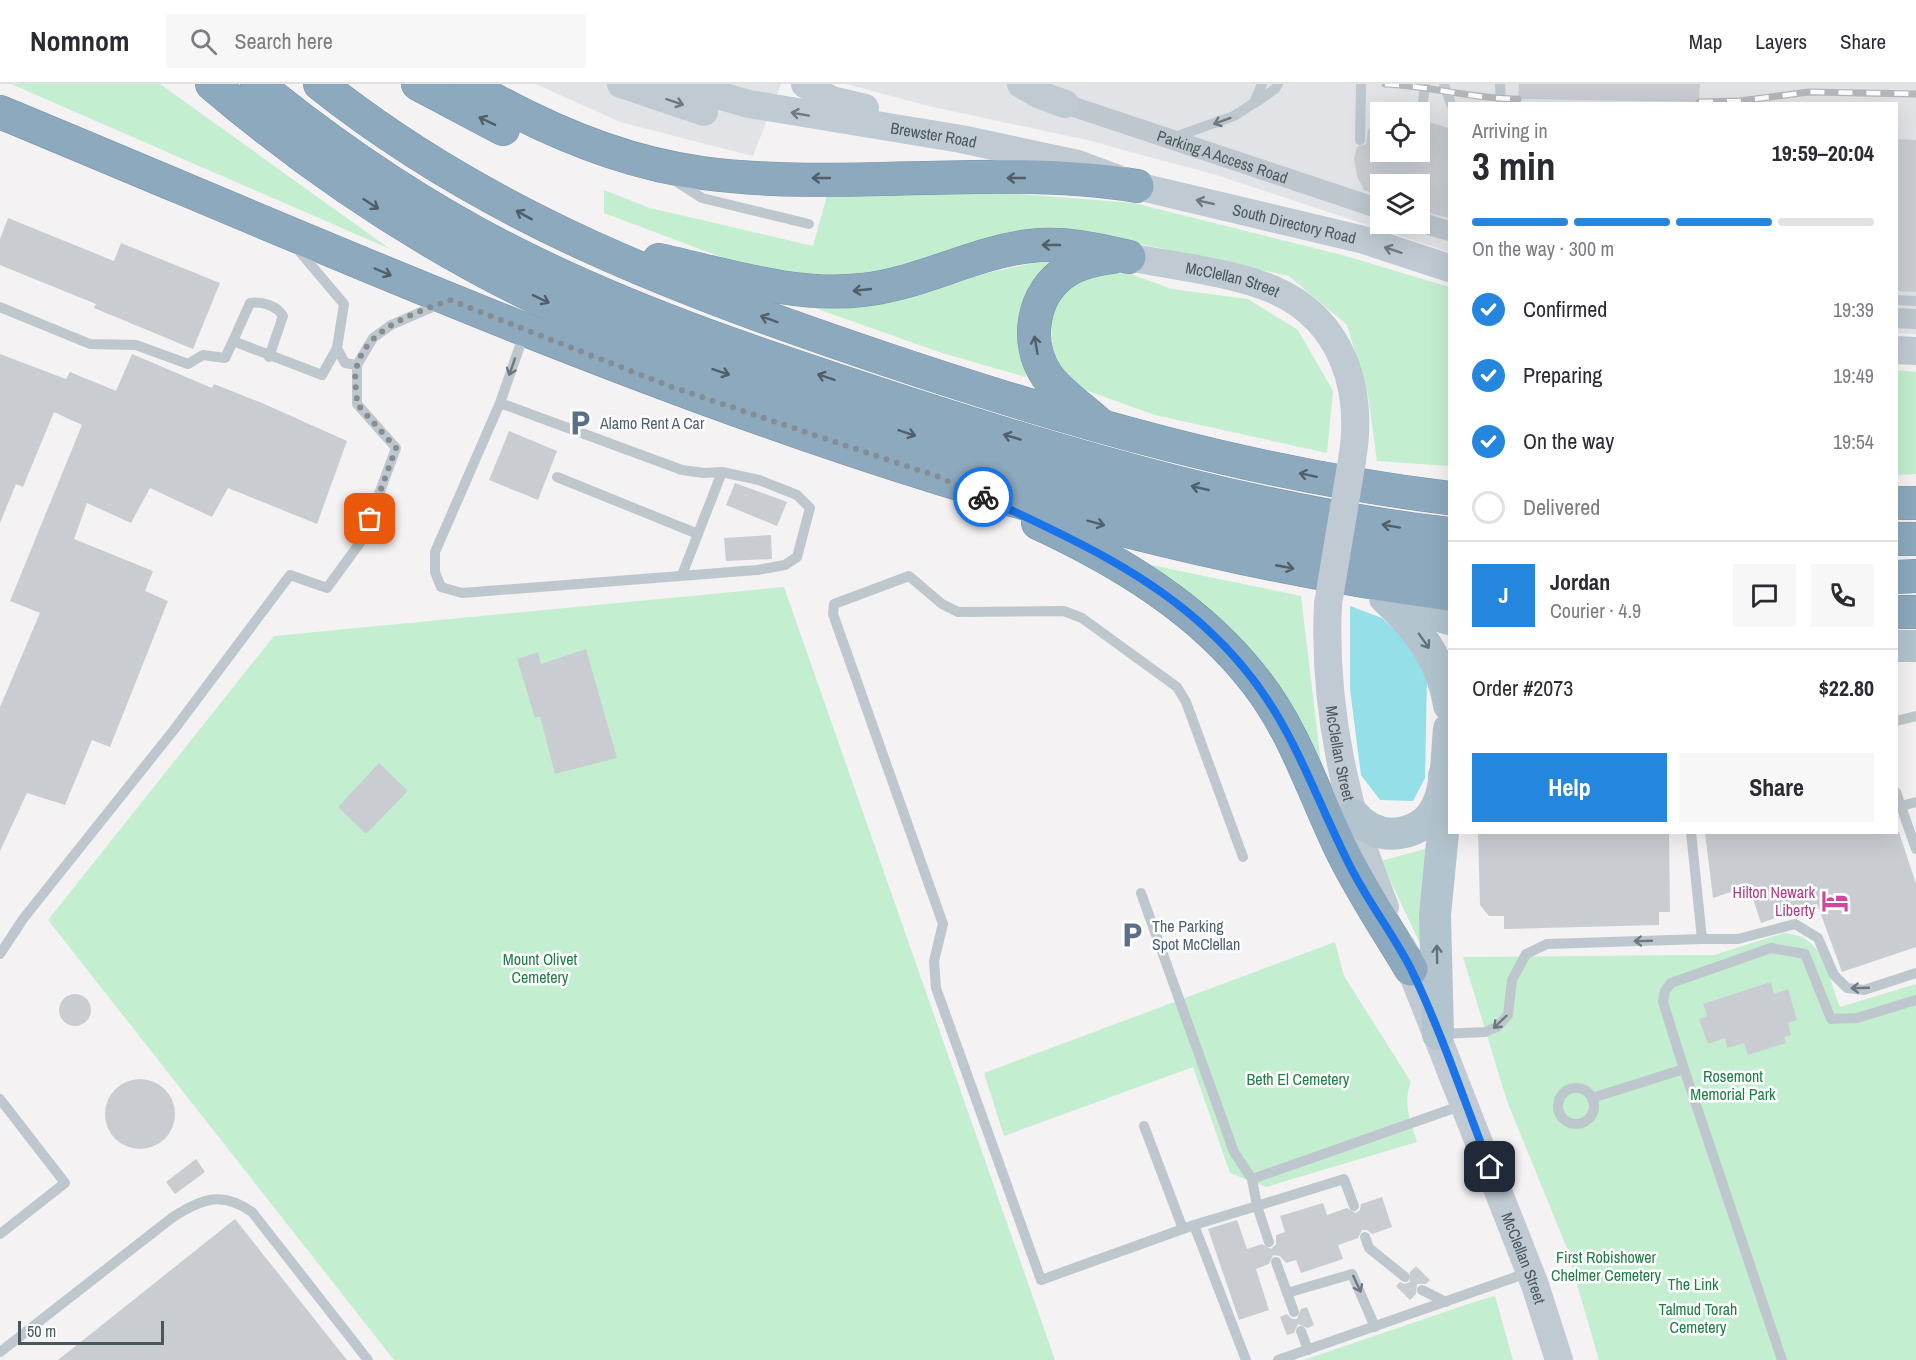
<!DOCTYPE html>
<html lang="en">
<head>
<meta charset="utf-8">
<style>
  body { margin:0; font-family:"Archivo Narrow",sans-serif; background:#f7f7f7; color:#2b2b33; height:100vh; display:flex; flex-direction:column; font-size:22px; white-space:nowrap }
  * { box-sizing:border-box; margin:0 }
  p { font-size:20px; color:#7c7c81 }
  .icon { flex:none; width:33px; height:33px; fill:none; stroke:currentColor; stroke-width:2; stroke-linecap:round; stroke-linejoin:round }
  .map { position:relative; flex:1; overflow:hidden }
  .panel { position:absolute; left:1448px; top:18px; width:450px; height:732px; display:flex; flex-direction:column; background:#fff; border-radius:0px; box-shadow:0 6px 24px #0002 }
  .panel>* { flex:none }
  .fabs { position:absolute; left:1370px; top:18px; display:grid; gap:12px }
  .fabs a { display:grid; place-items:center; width:60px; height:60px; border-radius:0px; background:#fff; box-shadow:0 6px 24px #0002; font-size:30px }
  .scale { position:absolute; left:18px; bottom:15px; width:146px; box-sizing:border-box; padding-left:6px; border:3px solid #4a575f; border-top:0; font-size:16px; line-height:21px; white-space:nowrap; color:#4a575f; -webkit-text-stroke:4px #fff; paint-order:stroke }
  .pin { position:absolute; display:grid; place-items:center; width:51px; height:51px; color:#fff; margin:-26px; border-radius:12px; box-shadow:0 3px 9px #0006 }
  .courier { position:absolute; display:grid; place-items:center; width:60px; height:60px; margin:-30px; border:4px solid #1a73e8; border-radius:50%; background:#fff; color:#222; box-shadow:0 2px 8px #0007 }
  .overview em { font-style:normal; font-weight:700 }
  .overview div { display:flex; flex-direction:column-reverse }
  .overview { display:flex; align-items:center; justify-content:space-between; height:102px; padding:0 24px }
  h1 { font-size:39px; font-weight:700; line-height:45px }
  .bar { display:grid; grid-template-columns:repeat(4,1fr); gap:9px 6px; align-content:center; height:72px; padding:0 24px }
  .bar i { height:8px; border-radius:4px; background:#e1e1e2 }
  .bar .active { background:#2486dc }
  .bar p { grid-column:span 4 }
  .line { display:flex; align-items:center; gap:15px; padding:0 24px; border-top:2px solid #e1e1e2 }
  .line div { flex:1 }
  .round { display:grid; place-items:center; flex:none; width:63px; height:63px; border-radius:0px; background:#f7f7f7 }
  ol { padding:0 24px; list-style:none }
  li { display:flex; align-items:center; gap:18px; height:66px }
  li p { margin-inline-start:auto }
  li .icon { padding:6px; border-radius:50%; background:#2486dc; color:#fff; stroke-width:4 }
  li:last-child { color:#7c7c81 }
  li i { width:33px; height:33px; border:3px solid #e1e1e2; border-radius:50% }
  .primary-button { display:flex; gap:12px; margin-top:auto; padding:12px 24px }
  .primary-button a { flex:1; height:69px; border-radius:0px; background:#2486dc; color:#fff; font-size:24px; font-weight:700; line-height:69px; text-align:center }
  .primary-button a+a { background:#f7f7f7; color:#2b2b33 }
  header { display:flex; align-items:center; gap:36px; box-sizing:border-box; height:84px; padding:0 30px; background:#fff; border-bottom:2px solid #e1e1e2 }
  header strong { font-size:28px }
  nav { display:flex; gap:33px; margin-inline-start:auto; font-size:21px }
  .search { width:420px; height:54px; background:#f7f7f7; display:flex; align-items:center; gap:15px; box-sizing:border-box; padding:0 21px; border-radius:0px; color:#7c7c81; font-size:22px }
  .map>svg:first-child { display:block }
</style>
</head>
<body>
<header>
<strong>Nomnom</strong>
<div class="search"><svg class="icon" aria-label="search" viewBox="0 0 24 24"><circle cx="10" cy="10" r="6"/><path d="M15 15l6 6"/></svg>Search here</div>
<nav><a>Map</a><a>Layers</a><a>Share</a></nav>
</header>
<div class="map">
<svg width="1916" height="1276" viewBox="0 0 1916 1276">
  <rect width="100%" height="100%" fill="#f4f2f2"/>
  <g fill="#e1e3e6" fill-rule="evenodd">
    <polygon points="536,0 781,0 753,72 620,38"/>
    <path d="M846,0H1916V250L1896,249V20H1449V168L1216,91L1087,56L933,23ZM1380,28H1419V68H1380ZM1380,100H1419V140H1380Z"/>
  </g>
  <g fill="#c4eed0">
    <polygon points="11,0 160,0 390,165"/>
    <polygon points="604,106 650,124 813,162 828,108 1007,109 1134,119 1346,172 1449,203 1449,382 1377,377 1368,311 1347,241 1289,192 1118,155 839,199 737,179 604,129"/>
    <polygon points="1056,174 1029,202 1020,244 1026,293 942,269 812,223 855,218"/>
    <polygon points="1114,184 1172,205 1248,215 1298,246 1333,307 1327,369 1155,331 1077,303 1053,274 1051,234 1069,201"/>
    <polygon points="1896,286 1916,288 1916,390 1896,391"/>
    <polygon points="1151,481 1301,512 1321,679 1261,580"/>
    <polygon points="784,503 1055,1276 394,1276 48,836 274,552"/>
    <polygon points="1428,764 1424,868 1381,777"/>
    <path d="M1784,849C1825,852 1827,890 1840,923L1916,900V1276H1599L1566,1162L1507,1017L1463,873L1714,871Z"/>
    <path d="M1335,858L1344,892L1411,998C1402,1020 1411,1037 1417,1058L1266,1103L1230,1089L1193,983L1004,1052L984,989Z"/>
    <polygon points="1495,1212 1513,1276 1304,1276 1474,1218"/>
  </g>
  <polygon fill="#94dfe8" points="1350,522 1382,534 1407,558 1427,594 1425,694 1413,717 1380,716 1361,691 1350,605"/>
  <g fill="#c9cdd1">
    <polygon points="1519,0 1700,0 1699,18 1518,15"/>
    <polygon points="1380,31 1380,68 1419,68 1419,43 1425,43 1428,38 1449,44 1449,134 1419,126 1419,100 1380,100 1380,112 1364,106 1357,92 1354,74 1357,63 1366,60 1368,46"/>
    <polygon points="1896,55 1916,56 1916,208 1896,207"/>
    <polygon points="8,134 114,177 121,159 220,199 193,265 94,224 96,220 0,181 0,155"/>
    <polygon points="0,270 66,295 70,288 116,307 132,270 212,304 214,300 262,319 347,357 317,440 228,404 212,433 150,404 131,439 87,419 74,455 153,487 145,507 168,517 110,663 92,656 65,721 27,709 0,767 0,623 40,529 10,517 82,341 54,328 23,403 16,400 0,439"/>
    <polygon points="509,347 557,367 538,416 489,396"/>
    <polygon points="735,399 787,418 777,442 726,421"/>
    <polygon points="771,451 772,475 726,477 724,454"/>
    <polygon points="586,565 617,674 555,690 540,632 535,634 517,575 538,568 541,580"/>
    <polygon points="379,679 408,707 366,750 338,723"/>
    <polygon points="1478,748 1669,748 1670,828 1659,828 1659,841 1504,845 1504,832 1489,832 1480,821"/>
    <polygon points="1705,748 1899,748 1916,800 1916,863 1842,888 1817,820 1761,839 1749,802 1713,814"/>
    <polygon points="1771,898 1774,910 1788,905 1797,936 1788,939 1791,951 1784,953 1786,959 1748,971 1744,959 1727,964 1725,954 1708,960 1699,935 1707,932 1703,920"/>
    <circle cx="75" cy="926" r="16"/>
    <circle cx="140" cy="1030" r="35"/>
    <polygon points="196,1075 205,1088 175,1110 166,1098"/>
    <polygon points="1382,1113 1392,1143 1372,1150 1367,1146 1362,1146 1358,1154 1338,1161 1343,1175 1301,1189 1296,1176 1286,1179 1280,1172 1273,1171 1269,1180 1256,1185 1269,1226 1239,1236 1208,1145 1237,1136 1247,1165 1262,1160 1271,1165 1276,1160 1276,1151 1285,1148 1280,1132 1323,1119 1327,1131 1347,1124 1356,1129 1360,1126 1361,1120"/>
    <polygon points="235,1135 347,1276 58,1276"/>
    <polygon points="1416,1182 1430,1196 1426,1200 1417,1200 1416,1210 1410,1216 1396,1202 1400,1198 1404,1200 1410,1198 1410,1188"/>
    <polygon points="1307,1223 1314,1241 1308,1244 1298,1240 1294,1249 1287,1251 1280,1233 1287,1230 1292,1235 1297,1235 1301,1225"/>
  </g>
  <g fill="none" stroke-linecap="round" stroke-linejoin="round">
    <defs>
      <g id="highway">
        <path d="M212,0C320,92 439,170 569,229C671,275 779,307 886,343C1071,403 1256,454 1449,480"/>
        <path d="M257,0C337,65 424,124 516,170C643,234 780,278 915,322C1089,378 1267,429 1449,450"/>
        <path d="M320,0C491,136 684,207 888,276C1070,337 1257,391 1449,414"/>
        <polyline points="418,0 503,45"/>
        <path d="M466,0C539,43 618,78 702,89C846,108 994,79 1137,102"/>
        <path d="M0,28C469,222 941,442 1449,510"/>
        <path d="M659,176C724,190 794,214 862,206C920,200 972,169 1030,162C1064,158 1096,165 1129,173"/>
        <path d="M1098,339C1082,324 1060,310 1047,292C1024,258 1032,208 1068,186C1081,178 1098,175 1112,173"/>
        <polyline points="1896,419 1916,419"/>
        <path d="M1038,439C1120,477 1201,526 1256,598C1295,648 1313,707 1340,763C1360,805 1387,845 1411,885"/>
        <polyline points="1896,455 1916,455"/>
        <polyline points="1896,493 1916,492"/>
        <polyline points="1896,528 1916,528"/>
      </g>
    </defs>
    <use href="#highway" stroke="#7894a9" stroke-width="34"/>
    <g stroke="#bec7cd" stroke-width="10">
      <polyline points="1444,0 1451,20"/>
      <polyline points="1500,0 1501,20"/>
      <polyline points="1255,19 1275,5 1278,0"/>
      <polyline points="1421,36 1425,0"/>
      <polyline points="1172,54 1234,32 1254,19 1262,0"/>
      <polyline points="1360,56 1361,0"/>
      <polyline points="674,96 702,114 809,140"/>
      <polyline points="1896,216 1916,217"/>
      <polyline points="0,223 90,260 136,261 188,280 203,271 225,274 233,257"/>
      <polyline points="337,264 345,279 357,281 373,254 391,241 442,219"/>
      <path d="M269,273L283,232C277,222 262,217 250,219L233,257L322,291L337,264L344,220L294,161"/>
      <polyline points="500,319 682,386 704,389 722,388 759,396 797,411 810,424 797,473 785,481 757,486 462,509 441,503 435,488 435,468 500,319 524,250"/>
      <polyline points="557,393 698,450"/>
      <polyline points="682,491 722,388"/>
      <polyline points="1896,637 1916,632"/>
      <polyline points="1896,708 1916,765"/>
      <polyline points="1901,722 1916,718"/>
      <polyline points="1691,748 1702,855"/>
      <polyline points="1243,773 1186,618 1177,603 1082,534 1064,527 958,528 942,520 909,492 834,520 833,530 943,840 934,877 936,904 1041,1196 1194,1141 1246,1276"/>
      <polyline points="1141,809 1234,1068 1252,1095"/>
      <polyline points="0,870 23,835 173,647 290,491 327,504 362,456 396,364 357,320 357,281"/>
      <polyline points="1441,950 1485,948 1497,943 1508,931 1512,896 1526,870 1547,860 1702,855 1738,855 1795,840 1818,854 1834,891 1847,904 1864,906 1916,889"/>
      <polyline points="1684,985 1782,1276"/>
      <circle cx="1576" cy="1022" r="18"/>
      <polyline points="1592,1014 1684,985 1663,918 1665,907 1671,899 1771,864 1805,870 1831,935 1857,934 1916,916"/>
      <polyline points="0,1015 65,1099 0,1150"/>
      <polyline points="1144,1042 1183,1145"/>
      <polyline points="1194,1141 1257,1122 1252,1095 1463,1021"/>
      <polyline points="1365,1153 1369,1164 1405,1193"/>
      <polyline points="1269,1158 1257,1122 1344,1095 1354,1122"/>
      <polyline points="1276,1178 1294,1228"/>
      <polyline points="1422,1206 1446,1218"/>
      <polyline points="1287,1209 1352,1190 1375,1243"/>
      <polyline points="1301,1247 1308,1266"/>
      <path d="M0,1268L173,1133C203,1114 222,1107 252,1128L368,1276"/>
      <polyline points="1278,1276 1530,1188"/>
    </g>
    <g stroke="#bec7cd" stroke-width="20">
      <path id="s1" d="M1065,20L1380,125"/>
      <polyline points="1419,138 1449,147"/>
      <polyline points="1896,234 1916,235"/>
    </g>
    <g stroke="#bfcad2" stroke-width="28">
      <polyline points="621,0 704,28"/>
      <path id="s2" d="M679,0L749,20L961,55L1078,80L1137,102L1364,156L1449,184"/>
      <polyline points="805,0 831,16 865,24"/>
      <polyline points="1021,0 1038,10 1065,20"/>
      <path id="s3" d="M1129,173C1173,182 1231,188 1272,205C1343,235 1364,306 1352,376"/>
      <polyline points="1896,266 1916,267"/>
      <path id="s4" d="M1328,520C1323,623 1346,728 1385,823"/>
      <path id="s5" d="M1402,863L1535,1201L1559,1276"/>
    </g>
    <g stroke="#b3c4ce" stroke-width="32">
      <path d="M1385,514C1418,544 1442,576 1449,621"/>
      <polyline points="1393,517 1449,535"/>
      <polyline points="1896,562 1916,562"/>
      <path d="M1354,731C1366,745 1381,752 1400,749C1450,741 1445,684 1449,645"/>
      <polyline points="1438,950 1435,831 1443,749 1444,692"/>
    </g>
    <use href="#highway" stroke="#8da9bd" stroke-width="33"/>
    <defs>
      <g id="rail">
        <path d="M1385,0C1430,2 1473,15 1518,15"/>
        <polyline points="1699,18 1740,17 1809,8 1916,10"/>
      </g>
    </defs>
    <use href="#rail" stroke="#b4b8bc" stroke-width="7"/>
    <use href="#rail" stroke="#fff" stroke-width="4.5" stroke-dasharray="14" stroke-linecap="butt"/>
    <polyline stroke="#bfcad2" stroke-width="28" points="1328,520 1352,376"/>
  </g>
  <defs><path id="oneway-shaft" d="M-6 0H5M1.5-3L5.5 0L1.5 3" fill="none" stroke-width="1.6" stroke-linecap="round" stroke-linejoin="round" transform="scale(1.5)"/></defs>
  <g stroke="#6d7a82">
    <use href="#oneway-shaft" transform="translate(675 18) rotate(19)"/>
    <use href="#oneway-shaft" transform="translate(800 30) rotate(-170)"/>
    <use href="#oneway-shaft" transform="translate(1205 118) rotate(-167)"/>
    <use href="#oneway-shaft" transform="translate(1393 166) rotate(-162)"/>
  </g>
  <g stroke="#515f68">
    <use href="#oneway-shaft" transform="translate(487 37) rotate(-154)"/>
    <use href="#oneway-shaft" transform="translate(821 94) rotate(180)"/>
    <use href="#oneway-shaft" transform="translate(1016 94) rotate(180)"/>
    <use href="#oneway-shaft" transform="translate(371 120) rotate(33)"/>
    <use href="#oneway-shaft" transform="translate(524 131) rotate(-151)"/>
    <use href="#oneway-shaft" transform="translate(1051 161) rotate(180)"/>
    <use href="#oneway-shaft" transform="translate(383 188) rotate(23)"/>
    <use href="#oneway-shaft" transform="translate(862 206) rotate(174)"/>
    <use href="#oneway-shaft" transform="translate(541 215) rotate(26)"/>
    <use href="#oneway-shaft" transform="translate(769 235) rotate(-160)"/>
    <use href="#oneway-shaft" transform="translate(1036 261) rotate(-100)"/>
    <use href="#oneway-shaft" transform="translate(721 288) rotate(19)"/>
    <use href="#oneway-shaft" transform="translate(826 293) rotate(-161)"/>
    <use href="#oneway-shaft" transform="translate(907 349) rotate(18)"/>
    <use href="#oneway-shaft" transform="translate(1012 353) rotate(-163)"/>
    <use href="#oneway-shaft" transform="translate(1308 391) rotate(-168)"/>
    <use href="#oneway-shaft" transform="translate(1200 404) rotate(-167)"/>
    <use href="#oneway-shaft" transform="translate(1096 439) rotate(15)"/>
    <use href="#oneway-shaft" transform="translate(1391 442) rotate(-170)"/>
    <use href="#oneway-shaft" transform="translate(1285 483) rotate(11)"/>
  </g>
  <g stroke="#6d7980">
    <use href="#oneway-shaft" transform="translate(1222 37) rotate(159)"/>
    <use href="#oneway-shaft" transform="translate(512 283) rotate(109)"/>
    <use href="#oneway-shaft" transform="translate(1643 857) rotate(178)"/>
    <use href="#oneway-shaft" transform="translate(1860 904) rotate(178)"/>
    <use href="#oneway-shaft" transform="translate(1500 938) rotate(136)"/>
    <use href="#oneway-shaft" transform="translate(1357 1200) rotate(65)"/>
  </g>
  <g stroke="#64727b">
    <use href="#oneway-shaft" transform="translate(1424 557) rotate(55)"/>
    <use href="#oneway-shaft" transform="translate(1437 870) rotate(-91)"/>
  </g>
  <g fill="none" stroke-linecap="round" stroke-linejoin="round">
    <path stroke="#868d92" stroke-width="6" stroke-dasharray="0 10.8" d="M370,435L396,364L357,320C357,309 353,292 357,282C367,244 417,228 450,216L669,302L939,393L983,413"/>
    <path stroke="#1a73e8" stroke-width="8" d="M983,413C1062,450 1144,486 1208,546C1285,617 1303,687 1347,776C1365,814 1392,848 1411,885C1442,949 1464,1017 1490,1083"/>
  </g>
  <defs>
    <symbol id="parking-bare" viewBox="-9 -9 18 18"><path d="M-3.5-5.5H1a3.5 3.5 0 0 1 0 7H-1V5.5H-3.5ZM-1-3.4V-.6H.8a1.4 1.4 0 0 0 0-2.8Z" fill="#5c6f8a" stroke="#fff" stroke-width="2.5" paint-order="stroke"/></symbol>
    <symbol id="hotel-bare" viewBox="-9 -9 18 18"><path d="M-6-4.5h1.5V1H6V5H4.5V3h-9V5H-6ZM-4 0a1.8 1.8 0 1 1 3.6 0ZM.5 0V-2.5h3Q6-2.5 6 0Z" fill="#d1479c" stroke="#fff" stroke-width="2.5" paint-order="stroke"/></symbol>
  </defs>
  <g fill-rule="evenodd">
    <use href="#parking-bare" x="561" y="320" width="38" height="38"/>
    <use href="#hotel-bare" x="1816" y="798" width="38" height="38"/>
    <use href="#parking-bare" x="1113" y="832" width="38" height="38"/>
  </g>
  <g text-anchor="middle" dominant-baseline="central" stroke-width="5" stroke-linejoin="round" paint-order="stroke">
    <g font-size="16" fill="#4a575f" stroke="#fff">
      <text stroke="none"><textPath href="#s2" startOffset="260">Brewster Road</textPath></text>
      <text stroke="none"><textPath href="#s1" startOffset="166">Parking A Access Road</textPath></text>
      <text stroke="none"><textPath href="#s2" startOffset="632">South Directory Road</textPath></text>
      <text stroke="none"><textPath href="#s3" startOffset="106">McClellan Street</textPath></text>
      <text stroke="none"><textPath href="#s4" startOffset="150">McClellan Street</textPath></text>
      <text stroke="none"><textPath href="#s5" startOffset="334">McClellan Street</textPath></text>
    </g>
    <g font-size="16" fill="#4e5e75" stroke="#fff" text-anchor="start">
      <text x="600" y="339">Alamo Rent A Car</text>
      <text x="1152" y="842">The Parking<tspan x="1152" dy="18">Spot McClellan</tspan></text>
    </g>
    <g font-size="16" fill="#b23c85" stroke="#fff" text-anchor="end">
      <text x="1815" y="808">Hilton Newark<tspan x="1815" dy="18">Liberty</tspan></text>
    </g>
    <g font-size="16" fill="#1d7e44" stroke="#fff">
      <text x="540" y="875">Mount Olivet<tspan x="540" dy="18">Cemetery</tspan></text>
      <text x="1733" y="992">Rosemont<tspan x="1733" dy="18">Memorial Park</tspan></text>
      <text x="1298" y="995">Beth El Cemetery</text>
      <text x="1606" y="1173">First Robishower<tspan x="1606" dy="18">Chelmer Cemetery</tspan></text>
      <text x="1693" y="1200">The Link</text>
      <text x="1698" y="1225">Talmud Torah<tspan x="1698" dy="18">Cemetery</tspan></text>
    </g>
  </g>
</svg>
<div class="fabs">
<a><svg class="icon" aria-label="locate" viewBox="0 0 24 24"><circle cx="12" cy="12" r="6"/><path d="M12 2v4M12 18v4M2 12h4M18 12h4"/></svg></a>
<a><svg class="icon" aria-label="layers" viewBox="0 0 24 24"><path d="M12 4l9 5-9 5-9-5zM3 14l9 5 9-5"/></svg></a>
</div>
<div class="scale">50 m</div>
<div class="pin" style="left:370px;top:435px;background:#ea580c"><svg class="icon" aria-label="bag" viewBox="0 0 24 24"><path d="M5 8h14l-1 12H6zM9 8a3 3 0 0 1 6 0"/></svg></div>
<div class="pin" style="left:1490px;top:1083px;background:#1f2937"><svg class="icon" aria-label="home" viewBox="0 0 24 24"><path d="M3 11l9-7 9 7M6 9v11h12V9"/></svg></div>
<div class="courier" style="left:983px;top:413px"><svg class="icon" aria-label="bike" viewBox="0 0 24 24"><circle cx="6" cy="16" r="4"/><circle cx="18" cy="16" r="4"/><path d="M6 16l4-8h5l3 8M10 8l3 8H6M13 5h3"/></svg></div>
<section class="panel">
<div class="overview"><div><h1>3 min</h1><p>Arriving in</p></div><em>19:59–20:04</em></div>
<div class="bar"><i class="active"></i><i class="active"></i><i class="active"></i><i></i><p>On the way · 300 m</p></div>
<ol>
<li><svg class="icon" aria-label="check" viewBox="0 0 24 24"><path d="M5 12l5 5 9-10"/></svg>Confirmed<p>19:39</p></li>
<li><svg class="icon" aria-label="check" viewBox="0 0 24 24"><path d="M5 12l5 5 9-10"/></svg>Preparing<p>19:49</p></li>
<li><svg class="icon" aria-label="check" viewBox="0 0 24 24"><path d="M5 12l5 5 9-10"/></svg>On the way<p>19:54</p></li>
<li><i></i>Delivered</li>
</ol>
<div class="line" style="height:108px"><b class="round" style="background:#2486dc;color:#fff">J</b><div><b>Jordan</b><p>Courier · 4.9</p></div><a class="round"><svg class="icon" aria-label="chat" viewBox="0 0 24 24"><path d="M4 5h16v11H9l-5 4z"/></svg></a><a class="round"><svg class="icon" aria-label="phone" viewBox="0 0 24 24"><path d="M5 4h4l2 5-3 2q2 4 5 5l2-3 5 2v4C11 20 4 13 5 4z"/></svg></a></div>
<div class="line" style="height:78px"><div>Order #2073</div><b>$22.80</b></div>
<div class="primary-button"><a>Help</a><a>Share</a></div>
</section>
</div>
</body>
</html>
